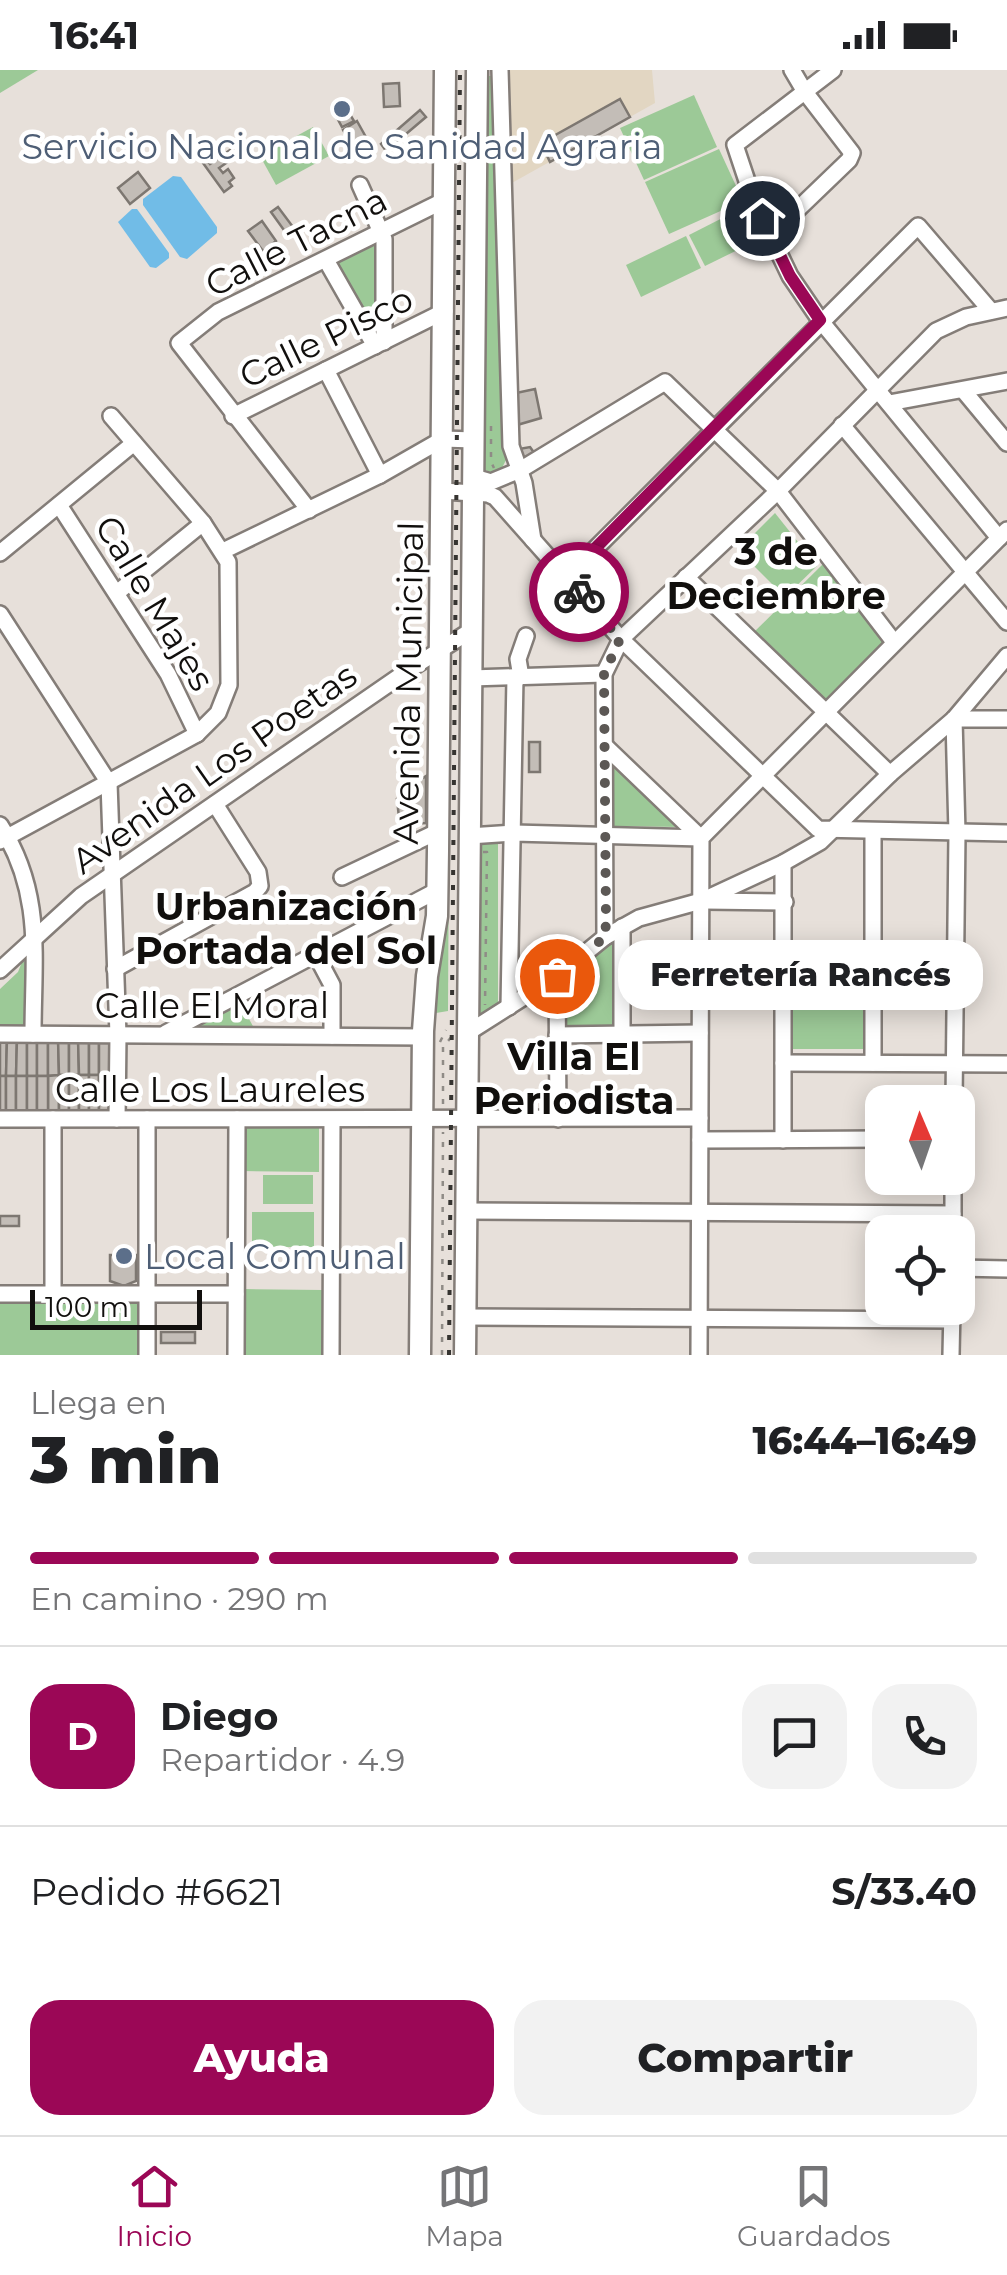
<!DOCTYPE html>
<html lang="es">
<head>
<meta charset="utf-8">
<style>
  body { margin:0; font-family:Montserrat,sans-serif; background:#f2f2f2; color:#202124; height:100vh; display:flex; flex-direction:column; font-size:38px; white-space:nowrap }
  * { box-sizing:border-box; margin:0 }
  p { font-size:32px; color:#757577 }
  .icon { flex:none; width:55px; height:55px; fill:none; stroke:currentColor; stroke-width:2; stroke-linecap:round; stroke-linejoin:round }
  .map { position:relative; height:1285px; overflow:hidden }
  .details { display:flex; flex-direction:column; background:#fff; flex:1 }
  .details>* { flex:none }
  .needle { width:65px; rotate:358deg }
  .tools { position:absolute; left:865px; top:1015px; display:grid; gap:20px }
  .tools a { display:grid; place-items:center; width:110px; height:110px; border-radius:20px; background:#fff; box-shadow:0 5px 25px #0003; font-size:50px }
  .scale { position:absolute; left:30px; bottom:25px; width:172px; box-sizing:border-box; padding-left:10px; border:5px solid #110f0d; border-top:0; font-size:28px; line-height:35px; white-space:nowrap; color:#110f0d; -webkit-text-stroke:8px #fff; paint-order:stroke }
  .pin { position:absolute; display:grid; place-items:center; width:85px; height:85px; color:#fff; margin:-42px; border:5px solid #fff; border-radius:50%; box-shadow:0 2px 10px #0007 }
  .courier { position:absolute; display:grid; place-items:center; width:100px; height:100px; margin:-50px; border:8px solid #9b0756; border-radius:50%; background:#fff; color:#222; box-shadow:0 2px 12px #0007 }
  .bubble { position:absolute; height:70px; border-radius:30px; background:#fff; box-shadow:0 5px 25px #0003; font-size:32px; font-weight:800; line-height:70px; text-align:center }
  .summary em { font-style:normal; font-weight:800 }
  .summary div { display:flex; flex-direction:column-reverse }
  .summary { display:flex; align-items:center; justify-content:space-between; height:170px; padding:0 30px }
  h1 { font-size:65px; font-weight:800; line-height:75px }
  .bar { display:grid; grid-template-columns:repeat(4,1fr); gap:15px 10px; align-content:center; height:120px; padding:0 30px }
  .bar i { height:12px; border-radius:8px; background:#e0e0e0 }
  .bar .on { background:#9b0756 }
  .bar p { grid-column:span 4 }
  .line { display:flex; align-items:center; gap:25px; padding:0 30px; border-top:2px solid #e0e0e0 }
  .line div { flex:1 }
  .round { display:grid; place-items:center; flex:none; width:105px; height:105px; border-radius:30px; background:#f2f2f2 }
  .button { display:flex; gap:20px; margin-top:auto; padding:20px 30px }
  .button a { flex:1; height:115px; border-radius:30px; background:#9b0756; color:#fff; font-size:40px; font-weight:800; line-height:115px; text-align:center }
  .button a+a { background:#f2f2f2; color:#202124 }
  .status { display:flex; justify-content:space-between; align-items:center; height:70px; padding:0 50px; background:#fff; direction:ltr }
  .status svg { height:28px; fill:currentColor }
  .dock { display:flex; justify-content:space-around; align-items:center; height:140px; border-top:2px solid #e0e0e0; background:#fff; font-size:28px; color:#757577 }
  .dock a { display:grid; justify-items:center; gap:5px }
  .dock .on { color:#9b0756 }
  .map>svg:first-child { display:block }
</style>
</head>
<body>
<div class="status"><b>16:41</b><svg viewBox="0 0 49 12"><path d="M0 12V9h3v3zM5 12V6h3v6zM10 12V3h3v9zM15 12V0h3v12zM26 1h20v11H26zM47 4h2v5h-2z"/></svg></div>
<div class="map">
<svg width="1007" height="1285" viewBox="0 0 1007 1285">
  <rect width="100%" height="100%" fill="#e7e0da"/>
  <polygon fill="#e2d6c2" points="506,0 652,0 655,33 510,114"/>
  <g fill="#9cc997">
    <polygon points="0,0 38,0 0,23"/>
    <polygon points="486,6 492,6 495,11 506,390 502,398 492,403 481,398"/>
    <polygon points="455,11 454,361 448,361"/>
    <polygon points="694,25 717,77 644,110 620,58"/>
    <polygon points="313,57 329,86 276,115 260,86"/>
    <polygon points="719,79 743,131 669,164 645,112"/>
    <polygon points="746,136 762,168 705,196 689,165"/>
    <polygon points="686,166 701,198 641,227 626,195"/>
    <polygon points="381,171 381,268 376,269 335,194"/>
    <polygon points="775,443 817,496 785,527 738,480"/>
    <polygon points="823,494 884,569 883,573 827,633 752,564"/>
    <polygon points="450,586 448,941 430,944 446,588"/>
    <polygon points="614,692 680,757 613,756"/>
    <polygon points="498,771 498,933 490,942 480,944 476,938 478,773"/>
    <polygon points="612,869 617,958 565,957 565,903"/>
    <polygon points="27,891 30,955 25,958 0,958 0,919 18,902 22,892"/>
    <polygon points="787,897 867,898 867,979 788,979"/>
    <polygon points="238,929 254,958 192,958"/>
    <polygon points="241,1054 319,1055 319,1102 241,1101"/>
    <rect x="263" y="1105" width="50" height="29"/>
    <rect x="252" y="1142" width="62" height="35"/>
    <polygon points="244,1219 323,1220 324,1285 243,1285"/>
    <polygon points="0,1231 140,1231 137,1285 0,1285"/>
  </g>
  <g fill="#71bce7">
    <polygon points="173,106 181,107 217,157 217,163 187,189 180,187 143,135 143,129"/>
    <polygon points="132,139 137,139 169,183 169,188 156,198 150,197 118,152"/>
  </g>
  <g fill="#c3bdb7" stroke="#7d7771" stroke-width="2.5">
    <polygon points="399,13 400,36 384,37 383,14"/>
    <polygon points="620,29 630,47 550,92 541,73"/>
    <polygon points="346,38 354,51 342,57 335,44"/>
    <polygon points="420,40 426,47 386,81 381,74"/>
    <polygon points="357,51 367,69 353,77 343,60"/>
    <polygon points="245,70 250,79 240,84 235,75"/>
    <polygon points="230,80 235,87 219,98 223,103 228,99 234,108 229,112 232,116 224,122 203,93 207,90 210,94"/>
    <polygon points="138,102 150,118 130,134 118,118"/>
    <polygon points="278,137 293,157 286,163 271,142"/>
    <polygon points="262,151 276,171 263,181 248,161"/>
    <polygon points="535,319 541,348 517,355 516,323"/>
    <polygon points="530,377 535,384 525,391 520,389 519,379"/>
    <rect x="529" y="672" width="11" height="30"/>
    <polygon points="426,706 426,753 411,754 410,748 399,748 397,729 402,728 403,721"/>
    <polygon points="0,968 7,968 6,1006 0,1006"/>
    <polygon points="7,968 17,968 16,1006 6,1006"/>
    <polygon points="17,968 27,968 27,1006 16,1006"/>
    <rect x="27" y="968" width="10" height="38"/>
    <rect x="37" y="968" width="11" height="38"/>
    <polygon points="48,968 58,968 59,1005 48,1006"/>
    <polygon points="58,968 69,968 69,1005 59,1005"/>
    <polygon points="69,968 78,968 79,1005 69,1005"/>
    <polygon points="78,968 89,968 89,1005 79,1005"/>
    <rect x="89" y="968" width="10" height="37"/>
    <rect x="99" y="968" width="11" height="37"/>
    <polygon points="59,1005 59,1041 48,1041 48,1006"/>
    <rect x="59" y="1005" width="10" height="36"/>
    <rect x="69" y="1005" width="10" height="36"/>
    <rect x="79" y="1005" width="10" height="36"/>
    <rect x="89" y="1005" width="10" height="36"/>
    <polygon points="99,1005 110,1005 110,1039 107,1041 99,1041"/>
    <rect x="0" y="1006" width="6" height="35"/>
    <rect x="6" y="1006" width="10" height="35"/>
    <rect x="16" y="1006" width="11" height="35"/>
    <rect x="27" y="1006" width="10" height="35"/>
    <rect x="37" y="1006" width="11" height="35"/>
    <rect x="0" y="1146" width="19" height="10"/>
    <polygon points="110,1185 136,1185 136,1211 124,1216 110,1211"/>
    <rect x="161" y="1262" width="34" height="11"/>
  </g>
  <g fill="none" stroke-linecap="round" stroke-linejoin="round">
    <defs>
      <g id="minor">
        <polyline points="500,0 511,376 524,413 533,470"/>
        <polyline points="833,0 735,75 753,129 790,206 820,250 999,468"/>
        <polyline points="360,115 384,169 384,272"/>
        <polyline points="770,166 849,90 852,83 805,22 792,0"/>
        <polyline points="326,190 375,276"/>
        <polyline points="326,300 380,405"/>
        <polyline points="963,320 1007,373"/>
        <polyline points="889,333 1007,311"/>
        <polyline points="233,346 445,241"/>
        <polyline points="842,355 1007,552"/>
        <polyline points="474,407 491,412 520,400 665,312 778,421 894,572"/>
        <polyline points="443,421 488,424 495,427 621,569 818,759 1007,763"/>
        <polyline points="59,435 168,604 197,664"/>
        <polyline points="309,440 179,273 218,242 445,130"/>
        <polyline points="223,481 380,405 443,369 474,370"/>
        <polyline points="0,483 134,373"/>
        <polyline points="686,507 890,704"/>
        <polyline points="566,508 918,156 991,241"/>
        <polyline points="118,522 203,453"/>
        <polyline points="0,544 109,713 118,965 117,1049"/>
        <polyline points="521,607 518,589 526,566"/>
        <polyline points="471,608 604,604"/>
        <polyline points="954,649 1007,649"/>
        <polyline points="605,676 701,768"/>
        <path d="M0,755C44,823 33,888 33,964"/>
        <polyline points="469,766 514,763 701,768"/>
        <polyline points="0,771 197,664 218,643 229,615 228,492 203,453 111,346"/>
        <polyline points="342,807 439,761"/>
        <polyline points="705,831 785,832"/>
        <polyline points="605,867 604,604 621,569 778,421 936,261 966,247 1007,238"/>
        <polyline points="315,883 332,915 332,966"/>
        <polyline points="115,899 255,822 260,816 258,802 215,734"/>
        <polyline points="0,900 81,826 416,595 472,560"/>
        <polyline points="557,906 558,1049"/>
        <polyline points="509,937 515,607"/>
        <polyline points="469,962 557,906 605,867 639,848 701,831 783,793 820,772 890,704 954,649 1007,586"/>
        <polyline points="166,963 438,820"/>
        <polyline points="0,964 423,967"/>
        <polyline points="557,965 700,963"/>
        <polyline points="622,965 622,857"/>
        <polyline points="783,993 1007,994"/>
        <polyline points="873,993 873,762"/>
        <polyline points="954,1032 957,763 954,649"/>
        <polyline points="0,1049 700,1048"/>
        <polyline points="700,1070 882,1069"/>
        <polyline points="783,1070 783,793"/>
        <polyline points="466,1141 953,1144"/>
        <polyline points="953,1162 953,1108"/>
        <polyline points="958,1198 1007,1199"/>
        <polyline points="0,1224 236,1224"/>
        <polyline points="53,1224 53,1049"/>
        <polyline points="466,1247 952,1250"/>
        <polyline points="147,1285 147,1049"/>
        <polyline points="236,1285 237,1049"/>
        <polyline points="331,1285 332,1050"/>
        <polyline points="699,1285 701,768 1007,460"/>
        <polyline points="951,1285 952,1238"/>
      </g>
      <g id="major">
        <polyline points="420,1285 423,961 427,906 437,846 438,781 445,0"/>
        <polyline points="465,1285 477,0"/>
      </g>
    </defs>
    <use href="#minor" stroke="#847d78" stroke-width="20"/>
    <use href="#major" stroke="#847d78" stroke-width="25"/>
    <g stroke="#8f8b86" stroke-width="2.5" stroke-dasharray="5 8" stroke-linecap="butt">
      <polyline points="491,356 491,392 494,398"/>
      <polyline points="483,782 487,782 485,935"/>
      <polyline points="440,972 446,960"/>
      <polyline points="443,1034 443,977 453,965"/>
      <polyline points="442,1285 443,1062"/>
    </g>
    <use href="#minor" stroke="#fff" stroke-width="15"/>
    <use href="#major" stroke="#fff" stroke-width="20"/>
    <polyline stroke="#363431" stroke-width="4" stroke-dasharray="5 10" stroke-linecap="butt" points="449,1285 460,0"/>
  </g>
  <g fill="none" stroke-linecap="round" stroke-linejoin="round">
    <polyline stroke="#5c5855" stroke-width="10" stroke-dasharray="0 18" points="557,906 605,867 606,852 604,604 620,569 579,522"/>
    <polyline stroke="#9b0756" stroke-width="12" points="579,522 566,508 820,250 790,206 762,148"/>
  </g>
  <g fill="#5c6f8a" stroke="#fff" stroke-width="4">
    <circle cx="342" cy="39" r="10"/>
    <circle cx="124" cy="1186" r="10"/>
  </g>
  <g text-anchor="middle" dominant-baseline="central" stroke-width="9" stroke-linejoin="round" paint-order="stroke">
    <g font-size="35" fill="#4e5e75" stroke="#fff">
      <text x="342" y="76">Servicio Nacional de Sanidad Agraria</text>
      <text x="144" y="1186" text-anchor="start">Local Comunal</text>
    </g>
    <g font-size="35" fill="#110f0d" stroke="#fff">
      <text transform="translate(296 172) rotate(-27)">Calle Tacna</text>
      <text transform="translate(326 267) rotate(-26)">Calle Pisco</text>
      <text transform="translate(155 533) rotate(59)">Calle Majes</text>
      <text transform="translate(408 613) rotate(-89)">Avenida Municipal</text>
      <text transform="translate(214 698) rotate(-35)">Avenida Los Poetas</text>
      <text x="212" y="935">Calle El Moral</text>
      <text x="210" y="1019">Calle Los Laureles</text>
    </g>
    <g font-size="38" font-weight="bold" fill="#110f0d" stroke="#fff">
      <text x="776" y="481">3 de<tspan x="776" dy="44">Deciembre</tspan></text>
      <text x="286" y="836">Urbanización<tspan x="286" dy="44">Portada del Sol</tspan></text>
      <text x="574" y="986">Villa El<tspan x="574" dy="44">Periodista</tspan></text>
    </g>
  </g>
</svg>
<div class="tools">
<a><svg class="needle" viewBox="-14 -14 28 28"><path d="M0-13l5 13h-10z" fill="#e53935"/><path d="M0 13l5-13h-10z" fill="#757577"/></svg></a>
<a><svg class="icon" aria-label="locate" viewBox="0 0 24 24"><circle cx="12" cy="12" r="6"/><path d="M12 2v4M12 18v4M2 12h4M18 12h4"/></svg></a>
</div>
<div class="scale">100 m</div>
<div class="pin" style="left:557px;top:906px;background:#ea580c"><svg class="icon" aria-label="bag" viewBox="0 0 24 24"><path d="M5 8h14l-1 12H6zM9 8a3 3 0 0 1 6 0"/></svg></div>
<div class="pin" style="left:762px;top:148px;background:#1f2937"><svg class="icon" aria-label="home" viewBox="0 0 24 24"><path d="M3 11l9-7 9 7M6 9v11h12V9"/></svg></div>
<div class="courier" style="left:579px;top:522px"><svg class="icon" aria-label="bike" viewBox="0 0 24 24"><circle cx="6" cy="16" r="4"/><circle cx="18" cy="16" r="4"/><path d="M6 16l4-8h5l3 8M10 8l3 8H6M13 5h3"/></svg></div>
<div class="bubble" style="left:618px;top:870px;width:365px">Ferretería Rancés</div>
</div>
<section class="details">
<div class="summary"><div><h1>3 min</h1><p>Llega en</p></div><em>16:44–16:49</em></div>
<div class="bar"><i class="on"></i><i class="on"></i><i class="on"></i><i></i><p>En camino · 290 m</p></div>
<div class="line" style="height:180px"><b class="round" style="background:#9b0756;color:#fff">D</b><div><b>Diego</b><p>Repartidor · 4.9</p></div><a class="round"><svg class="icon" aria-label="chat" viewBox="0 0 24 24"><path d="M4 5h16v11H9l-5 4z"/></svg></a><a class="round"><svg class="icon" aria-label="phone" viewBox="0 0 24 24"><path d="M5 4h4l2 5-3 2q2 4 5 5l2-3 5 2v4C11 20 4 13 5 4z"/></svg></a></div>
<div class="line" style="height:130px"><div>Pedido #6621</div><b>S/33.40</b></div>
<div class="button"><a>Ayuda</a><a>Compartir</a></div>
</section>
<nav class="dock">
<a class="on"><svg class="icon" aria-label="home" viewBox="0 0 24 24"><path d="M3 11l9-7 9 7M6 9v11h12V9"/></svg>Inicio</a>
<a><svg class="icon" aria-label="map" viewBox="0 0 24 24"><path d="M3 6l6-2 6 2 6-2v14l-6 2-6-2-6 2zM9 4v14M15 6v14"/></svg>Mapa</a>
<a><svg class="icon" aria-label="saved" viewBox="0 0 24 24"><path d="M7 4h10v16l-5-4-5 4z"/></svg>Guardados</a>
</nav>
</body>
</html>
